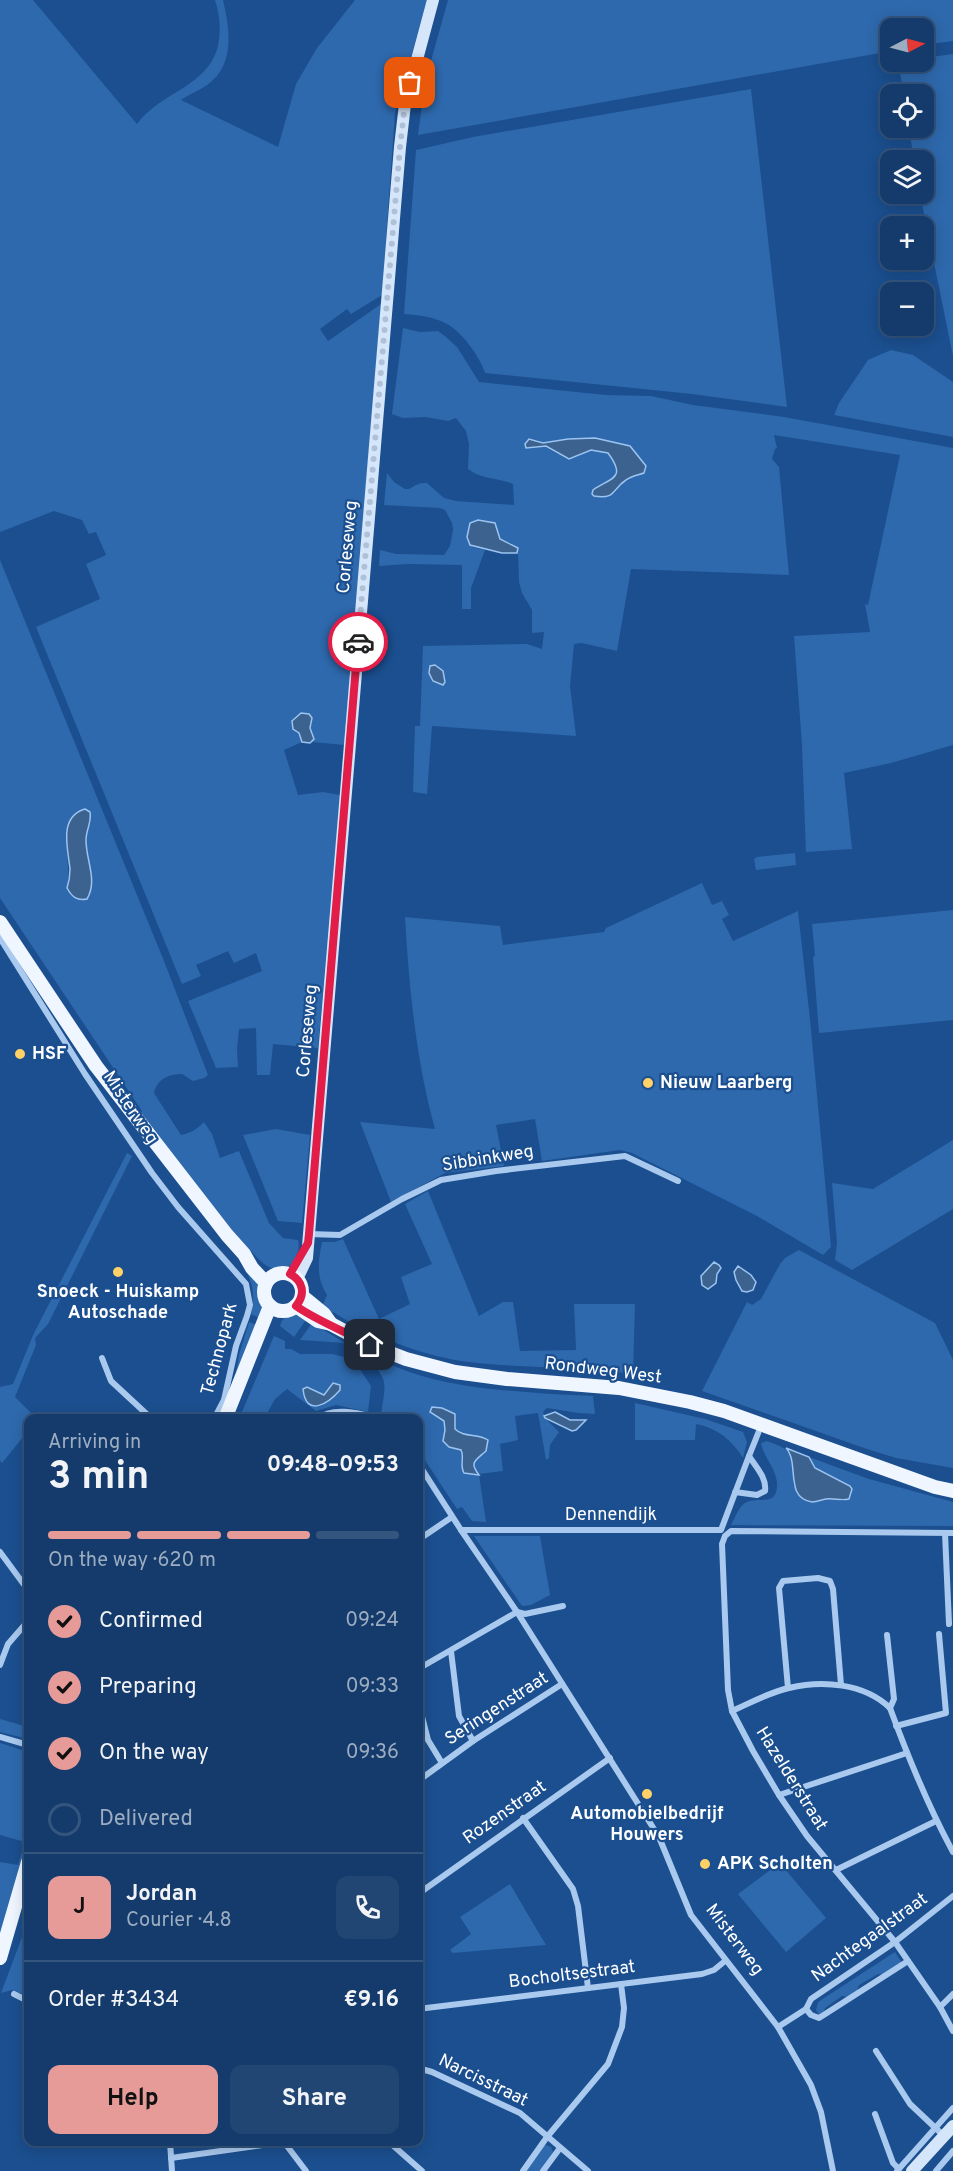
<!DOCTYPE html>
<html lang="en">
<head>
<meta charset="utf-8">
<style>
  body { margin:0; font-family:Overpass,sans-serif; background:#214673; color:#f1f3f6; height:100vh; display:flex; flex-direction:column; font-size:22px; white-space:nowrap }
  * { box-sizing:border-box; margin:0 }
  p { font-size:20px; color:#9dadc1 }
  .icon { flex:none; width:33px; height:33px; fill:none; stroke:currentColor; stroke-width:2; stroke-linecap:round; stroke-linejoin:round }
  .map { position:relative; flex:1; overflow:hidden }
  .drawer { position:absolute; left:24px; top:1414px; width:399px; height:732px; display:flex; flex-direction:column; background:#143b6b; border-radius:12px; box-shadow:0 3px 15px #0003,0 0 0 2px #33557e }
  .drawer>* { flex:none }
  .needle { width:39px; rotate:84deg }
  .tools { position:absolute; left:880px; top:18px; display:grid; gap:12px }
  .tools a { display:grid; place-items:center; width:54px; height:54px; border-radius:12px; background:#143b6b; box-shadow:0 3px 15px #0003,0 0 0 2px #33557e; font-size:30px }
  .pin { position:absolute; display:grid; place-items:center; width:51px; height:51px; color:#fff; margin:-26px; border-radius:12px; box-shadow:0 3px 9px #0006 }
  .courier { position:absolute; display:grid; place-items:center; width:60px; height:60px; margin:-30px; border:4px solid #e11d48; border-radius:50%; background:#fff; color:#222; box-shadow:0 2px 8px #0007 }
  .overview em { font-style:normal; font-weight:700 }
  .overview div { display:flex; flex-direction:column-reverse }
  .overview { display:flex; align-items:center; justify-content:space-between; height:102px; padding:0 24px }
  h1 { font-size:39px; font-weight:700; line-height:45px }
  .bar { display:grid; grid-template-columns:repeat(4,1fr); gap:9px 6px; align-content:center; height:72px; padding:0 24px }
  .bar i { height:8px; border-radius:4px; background:#33557e }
  .bar .on { background:#e69b98 }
  .bar p { grid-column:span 4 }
  .line { display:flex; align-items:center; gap:15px; padding:0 24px; border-top:2px solid #33557e }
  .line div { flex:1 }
  .round { display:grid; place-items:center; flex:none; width:63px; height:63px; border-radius:12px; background:#214673 }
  ol { padding:0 24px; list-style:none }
  li { display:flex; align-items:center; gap:18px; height:66px }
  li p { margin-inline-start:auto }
  li .icon { padding:6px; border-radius:50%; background:#e69b98; color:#111; stroke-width:4 }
  li:last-child { color:#9dadc1 }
  li i { width:33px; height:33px; border:3px solid #33557e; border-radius:50% }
  .primary-button { display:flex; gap:12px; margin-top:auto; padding:12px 24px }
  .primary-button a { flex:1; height:69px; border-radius:12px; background:#e69b98; color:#111; font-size:24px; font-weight:700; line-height:69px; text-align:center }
  .primary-button a+a { background:#214673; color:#f1f3f6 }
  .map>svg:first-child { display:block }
</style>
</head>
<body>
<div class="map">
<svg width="953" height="2171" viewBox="0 0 953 2171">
  <rect width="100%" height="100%" fill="#1b4f8f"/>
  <g fill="#2e69ad" fill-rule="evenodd">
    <path d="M0,0H33L137,124C160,92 208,87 218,46C221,30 220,15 215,0H223C229,26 235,59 213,80C204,89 191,93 181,100L278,147L296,84L317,48L355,0H427L395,113L382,295L351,314L347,309L320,329L328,341L381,304L345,745L312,742L313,736L310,728L312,723L299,714L295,718L302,742L284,750L298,795L323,792L340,795L318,1048L273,1044L270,1075H257L256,1028L239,1029L237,1049L238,1067L216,1068L188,1001L262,971L256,953L234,963L228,951L196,965L201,976L182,984L36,627L100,599L86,564L106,555L96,532L89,534L82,520L54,511L0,532Z"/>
    <polygon points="448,0 953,0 953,41 924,45 924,28 891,28 891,51 418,135 425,82"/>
    <polygon points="953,54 953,356 920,194 924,194 924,160 914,160 909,128 924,128 924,94 904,94 898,63 924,62 924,58"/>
    <path d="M751,89L787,407L692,394L485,373C480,357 462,332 447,324C435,317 418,315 404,314L416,150L473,137Z"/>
    <path d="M403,328L420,332L438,331L446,337L457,347L479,382L606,395L651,396L693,405L784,417L953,448V745L891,763L844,773L852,849L806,852L802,745L794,636L870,632L865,604L868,605L900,455L774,435L777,448L775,449L772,459L779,467L789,575L631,569L617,651L582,643L574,644L570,686L576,736L432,726L427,794L413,792L415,726H420L423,646L527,644L542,649L544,632L532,633V610L522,593L519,582L518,551L511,543L500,539L495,523C486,520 479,519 470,523L468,529L472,547L485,550L471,588V609H462V565L408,564L379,566L380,550L396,554L444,555L450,546L453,530L452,523L445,510L440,508L384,505L387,473L394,482L405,489C413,490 414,482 427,483L444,498L456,501L514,505L513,484C499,478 480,479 468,469L469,444L466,431L456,418L448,421L425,417L403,418L392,414ZM533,439L543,443L568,439L634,450L636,456L637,475L623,481L615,493L600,497L598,486C618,479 621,471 608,453L591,450L576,457L556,453Z"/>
    <polygon points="891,350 913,355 953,382 953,437 834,415 839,403 868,360"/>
    <path d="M0,560L164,961L208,1075L204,1078L193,1081L182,1074C169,1074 157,1079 154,1093L181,1135C191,1133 197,1129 204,1122L212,1134L220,1158L239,1151L269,1223L283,1238L298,1240C300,1247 298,1255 293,1262C289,1269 278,1271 269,1267C262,1264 254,1254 249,1249C208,1209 174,1162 139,1117L142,1111L0,898ZM81,810L91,820L86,839L92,887L67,888C73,864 55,825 81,810Z"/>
    <polygon points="795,853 796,865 756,870 754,859 757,857"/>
    <path d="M702,883L712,905L722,901L729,915L722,919L733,941L798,911L810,1019L831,1247L823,1255L757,1216L632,1153L620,1150L542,1161L535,1119L496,1125L504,1166L445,1173L391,1202L360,1122L435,1129C416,1060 409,988 405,917L500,926L503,945L604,932L606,928Z"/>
    <polygon points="953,910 953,1020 819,1033 813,957 815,956 812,924"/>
    <polygon points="276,1129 310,1135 302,1223 278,1221 243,1135"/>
    <polygon points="953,1140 953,1209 852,1270 835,1260 837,1243 832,1183 873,1189"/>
    <polygon points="127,1153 132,1156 48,1324 35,1338 36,1345 15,1397 37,1419 28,1419 28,1431 2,1463 0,1461 0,1387 13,1384 34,1333"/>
    <path d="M428,1191L479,1316L503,1302H513L520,1351L576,1350L574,1304H635L633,1374C575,1365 518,1369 461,1361C422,1355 366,1334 333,1312L329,1315L321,1309L327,1295C316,1277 318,1262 322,1242H335L343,1239L379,1319L410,1304L401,1277L432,1264L405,1204Z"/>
    <polygon points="799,1250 935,1323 953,1360 953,1468 896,1458 867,1449 702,1391 747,1302 752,1305 761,1299 780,1264 785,1258"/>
    <path d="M247,1273L258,1280L260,1287V1294L264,1304L259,1318L251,1314C254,1300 254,1286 247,1273Z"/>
    <path d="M298,1313L308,1317L294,1337L280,1326C282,1316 289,1316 298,1313Z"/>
    <polygon points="249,1322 257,1325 235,1379 239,1355"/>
    <polygon points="312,1323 345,1343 300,1340"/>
    <polygon points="274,1336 285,1341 285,1349 291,1349 300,1354 332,1354 348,1358 357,1365 371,1386 368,1412 336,1405 316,1411 287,1389 275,1399 264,1419 239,1419"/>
    <path d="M367,1353C426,1386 485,1389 551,1394C565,1395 579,1395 593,1396L595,1414L578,1413L547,1408L543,1412L545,1418L559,1432L550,1445L549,1458L546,1460L538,1413L515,1416L518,1440L500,1444L503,1471L479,1474L475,1471C472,1464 474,1460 481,1456L483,1437C473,1437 462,1436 455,1429V1418L440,1416L445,1424V1433L463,1453L461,1463L475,1475H479L486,1522L472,1521L462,1507L457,1509L419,1451L418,1419H398L381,1414C386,1381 389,1379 364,1356Z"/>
    <path d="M635,1403L705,1419L743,1432L747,1442L743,1458C732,1440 717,1428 696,1424L695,1440H635Z"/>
    <path d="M767,1441C795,1451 795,1455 793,1485L817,1502L829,1499L844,1501L849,1486L815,1468L809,1457L869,1479L953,1502V1526L731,1525C735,1518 739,1505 747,1502C759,1496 778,1508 777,1483C776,1468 764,1458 761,1443Z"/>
    <polygon points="474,1536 540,1536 550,1595 531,1605 522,1606"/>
    <polygon points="0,1719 28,1727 28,1739 0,1732"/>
    <polygon points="0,1743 28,1752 28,1857 0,1947 0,1862 18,1865 25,1842 0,1835"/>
    <polygon points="780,1863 826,1918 786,1952 738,1894"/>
    <polygon points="510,1884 546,1945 453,1953 450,1950 471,1934 460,1917"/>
    <polygon points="28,1921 28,1996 12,1990 1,1993"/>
    <polygon points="895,1952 902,1963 883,1975 878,1974 859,1985 857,1991 847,1997 842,1996 825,2008 824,2011 819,2015 816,2010 818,2002"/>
    <polygon points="546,2145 551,2147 553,2152 541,2171 525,2171 542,2147"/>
  </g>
  <g fill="#3c6290" stroke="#9cc4f0" stroke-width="1.5">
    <path d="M595,438L630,446L646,466L644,473C638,475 631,476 626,480C612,489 616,500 594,496L592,494L593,490C609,478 628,480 608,453L591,450L569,459L546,446L526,448L525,444L529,439L543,443L568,439Z"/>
    <polygon points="478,520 495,523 500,539 518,548 517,553 502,553 470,545 467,537 470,523"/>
    <polygon points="435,665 443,671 445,682 443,685 433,681 429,673 430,666"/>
    <polygon points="301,713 309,714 312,718 310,728 314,739 310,743 302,742 299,733 293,729 292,721"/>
    <path d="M85,809L90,812C92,822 86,830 86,840C86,861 98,880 87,899C77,901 72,897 67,888C69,882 70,875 70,869C68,849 58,817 85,809Z"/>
    <polygon points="714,1262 719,1265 721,1268 717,1274 716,1283 708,1289 702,1285 701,1276"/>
    <polygon points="738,1266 751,1275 756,1282 753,1290 747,1292 742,1291 736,1280 734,1272"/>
    <path d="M333,1383L340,1385V1390C328,1404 306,1418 303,1389L307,1387L324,1395Z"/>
    <path d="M432,1407L442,1408L455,1414V1429C464,1438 478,1433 488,1440L486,1451C475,1461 469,1462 479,1475L464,1473C459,1464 465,1458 461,1450L449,1447L443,1441L445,1430L444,1421L430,1412Z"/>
    <polygon points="555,1412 570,1420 586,1420 576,1430 572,1431 545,1418 544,1416"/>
    <path d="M786,1448L809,1457L815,1468L850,1486L852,1489L849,1499C841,1501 834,1498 826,1499C821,1500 817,1502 812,1502C784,1498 800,1463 786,1448Z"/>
  </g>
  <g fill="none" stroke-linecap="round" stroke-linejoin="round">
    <g stroke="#a9c9ee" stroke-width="6">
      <polyline points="0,938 85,1074 152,1173 178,1207 246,1284 250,1305 247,1316 236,1346 224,1400 214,1419"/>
      <polyline points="309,1234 340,1235 402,1199 441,1180 496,1171 625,1156 678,1181"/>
      <polyline points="102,1358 111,1381 152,1419"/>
      <path d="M318,1419C334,1405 364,1415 383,1419"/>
      <polyline points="749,1456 761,1426"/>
      <polyline points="418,1463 461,1530 517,1612 659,1837 691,1915 778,2027 811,2085 821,2112 833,2171"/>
      <path d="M461,1530H721L749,1456C756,1467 767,1478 765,1491L757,1495L735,1492"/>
      <polyline points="945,1533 949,1624"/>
      <polyline points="953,1533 731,1531 725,1536 722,1544 728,1690 732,1711 753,1751 779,1795 807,1836 895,1942 940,2007 953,2031"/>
      <polyline points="418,1540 452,1517"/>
      <polyline points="0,1552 28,1590"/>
      <path d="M887,1635L894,1699L890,1708C908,1757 928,1806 953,1852"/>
      <polyline points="451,1651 459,1716 473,1741"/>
      <polyline points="0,1665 8,1644 28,1621"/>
      <polyline points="418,1669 517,1612 525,1614 563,1606"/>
      <polyline points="788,1688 779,1588 783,1581 818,1578 830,1581 833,1589 841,1685"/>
      <polyline points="418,1701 428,1740 442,1763"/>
      <path d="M732,1711C750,1703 770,1692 789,1688C822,1680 864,1683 890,1708"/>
      <polyline points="896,1726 946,1713 939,1634"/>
      <polyline points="0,1737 28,1745"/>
      <polyline points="418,1781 473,1741 562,1684"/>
      <polyline points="779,1795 907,1753"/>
      <polyline points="523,1818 573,1889 578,1906 588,1988"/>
      <polyline points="836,1870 936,1821"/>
      <polyline points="418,1894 610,1758"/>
      <polyline points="14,1994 28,2001"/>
      <polyline points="940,2007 953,1994"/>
      <polyline points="418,2009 702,1974 714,1970 725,1961"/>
      <polyline points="806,2009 811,2015 819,2018 908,1961"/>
      <polyline points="778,2027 806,2009 811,1999 895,1942 953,1896"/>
      <polyline points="876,2051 910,2104 944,2136"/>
      <polyline points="418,2068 432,2072 520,2113 588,2171"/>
      <polyline points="875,2114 893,2163 899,2169"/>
      <polyline points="170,2142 172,2171"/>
      <polyline points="284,2142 306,2171"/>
      <polyline points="389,2142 422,2171"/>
      <polyline points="171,2158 284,2142"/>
      <polyline points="523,2171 547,2137 608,2064 622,2027 624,2008 621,1984"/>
      <polyline points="543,2171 560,2148"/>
      <polyline points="897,2171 953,2108"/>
      <polyline points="936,2171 953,2151"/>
    </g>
    <g stroke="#d6e6fa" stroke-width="12">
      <polyline points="297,1279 307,1258 309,1234 400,147 405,104 433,0"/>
      <polyline points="912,2171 953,2126"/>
    </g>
    <g stroke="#f0f6ff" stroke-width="14">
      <polyline points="0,922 96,1066 227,1235 244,1254 252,1268 266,1283"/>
      <circle cx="283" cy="1292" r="19"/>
      <polyline points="302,1296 324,1314 331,1324"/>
      <polyline points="296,1306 318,1321 331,1324 370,1345 406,1359 455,1372 507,1379 619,1388 690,1402 724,1411 935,1487 953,1491"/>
      <polyline points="225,1419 270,1306"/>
      <polyline points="0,1958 28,1862"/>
    </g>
  </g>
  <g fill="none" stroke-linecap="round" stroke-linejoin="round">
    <polyline stroke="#afc1d8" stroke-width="6" stroke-dasharray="0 10.8" points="358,642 400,147 405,104 410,83"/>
    <path stroke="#e11d48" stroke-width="8" d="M358,642L309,1234L308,1243L290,1274C303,1281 306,1294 296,1306C319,1322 345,1331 370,1345"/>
  </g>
  <g fill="#ffd166" stroke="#1b4f8f" stroke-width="2">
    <circle cx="20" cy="1054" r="6"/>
    <circle cx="648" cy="1083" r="6"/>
    <circle cx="118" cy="1272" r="6"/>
    <circle cx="647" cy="1794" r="6"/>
    <circle cx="705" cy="1864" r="6"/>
  </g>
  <g text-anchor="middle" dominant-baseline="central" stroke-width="4.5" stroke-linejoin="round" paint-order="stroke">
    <g font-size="18" fill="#fff" stroke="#1b4f8f">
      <text transform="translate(348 547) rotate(-85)">Corleseweg</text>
      <text transform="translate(308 1031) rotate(-85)">Corleseweg</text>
      <text transform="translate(130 1108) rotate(56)">Misterweg</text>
      <text transform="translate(488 1159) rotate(-9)">Sibbinkweg</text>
      <text transform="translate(220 1349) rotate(-75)">Technopark</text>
      <text transform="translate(603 1371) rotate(7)">Rondweg West</text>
      <text x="611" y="1515">Dennendijk</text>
      <text transform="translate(497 1709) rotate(-33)">Seringenstraat</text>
      <text transform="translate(791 1779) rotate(58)">Hazelderstraat</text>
      <text transform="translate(505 1813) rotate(-35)">Rozenstraat</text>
      <text transform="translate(870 1938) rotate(-36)">Nachtegaalstraat</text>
      <text transform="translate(734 1940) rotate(53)">Misterweg</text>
      <text transform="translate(572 1975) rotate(-7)">Bocholtsestraat</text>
      <text transform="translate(483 2081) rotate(26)">Narcisstraat</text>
    </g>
    <g font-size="18" font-weight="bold" fill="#fff" stroke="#1b4f8f" text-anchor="start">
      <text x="32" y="1054">HSF</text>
      <text x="660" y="1083">Nieuw Laarberg</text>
      <text x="118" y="1292" text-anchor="middle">Snoeck - Huiskamp<tspan x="118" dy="21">Autoschade</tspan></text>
      <text x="647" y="1814" text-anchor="middle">Automobielbedrijf<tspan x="647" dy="21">Houwers</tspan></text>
      <text x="717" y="1864">APK Scholten</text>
    </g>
  </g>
</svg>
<div class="tools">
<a><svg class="needle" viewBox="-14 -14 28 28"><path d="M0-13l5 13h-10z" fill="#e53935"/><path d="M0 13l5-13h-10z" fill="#9dadc1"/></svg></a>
<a><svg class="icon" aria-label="locate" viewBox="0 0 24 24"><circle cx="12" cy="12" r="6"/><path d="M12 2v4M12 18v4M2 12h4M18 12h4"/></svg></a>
<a><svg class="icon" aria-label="layers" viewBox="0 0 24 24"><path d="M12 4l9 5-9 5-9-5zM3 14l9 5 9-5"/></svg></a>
<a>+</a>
<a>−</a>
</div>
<div class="pin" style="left:410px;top:83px;background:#ea580c"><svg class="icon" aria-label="bag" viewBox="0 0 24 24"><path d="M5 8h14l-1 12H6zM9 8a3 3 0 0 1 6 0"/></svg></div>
<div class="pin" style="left:370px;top:1345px;background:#1f2937"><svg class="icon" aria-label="home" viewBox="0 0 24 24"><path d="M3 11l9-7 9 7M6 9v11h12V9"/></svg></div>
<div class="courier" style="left:358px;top:642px"><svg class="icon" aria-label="car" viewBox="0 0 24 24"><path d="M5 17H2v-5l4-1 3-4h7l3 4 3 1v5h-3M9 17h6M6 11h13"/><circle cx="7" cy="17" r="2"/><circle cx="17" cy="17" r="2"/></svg></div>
<section class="drawer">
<div class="overview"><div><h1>3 min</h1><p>Arriving in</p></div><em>09:48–09:53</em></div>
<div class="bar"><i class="on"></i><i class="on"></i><i class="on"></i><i></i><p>On the way · 620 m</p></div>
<ol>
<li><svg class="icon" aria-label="check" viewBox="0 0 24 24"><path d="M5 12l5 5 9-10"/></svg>Confirmed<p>09:24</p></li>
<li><svg class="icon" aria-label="check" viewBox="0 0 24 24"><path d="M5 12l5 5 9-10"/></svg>Preparing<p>09:33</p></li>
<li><svg class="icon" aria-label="check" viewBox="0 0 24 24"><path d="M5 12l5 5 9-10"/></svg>On the way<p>09:36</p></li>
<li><i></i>Delivered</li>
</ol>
<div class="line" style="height:108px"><b class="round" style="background:#e69b98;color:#111">J</b><div><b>Jordan</b><p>Courier · 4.8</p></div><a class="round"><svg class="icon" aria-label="phone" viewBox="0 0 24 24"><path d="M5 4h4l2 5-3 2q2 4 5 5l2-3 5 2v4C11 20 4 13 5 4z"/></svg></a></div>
<div class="line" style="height:78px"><div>Order #3434</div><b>€9.16</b></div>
<div class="primary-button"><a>Help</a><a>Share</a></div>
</section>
</div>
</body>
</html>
